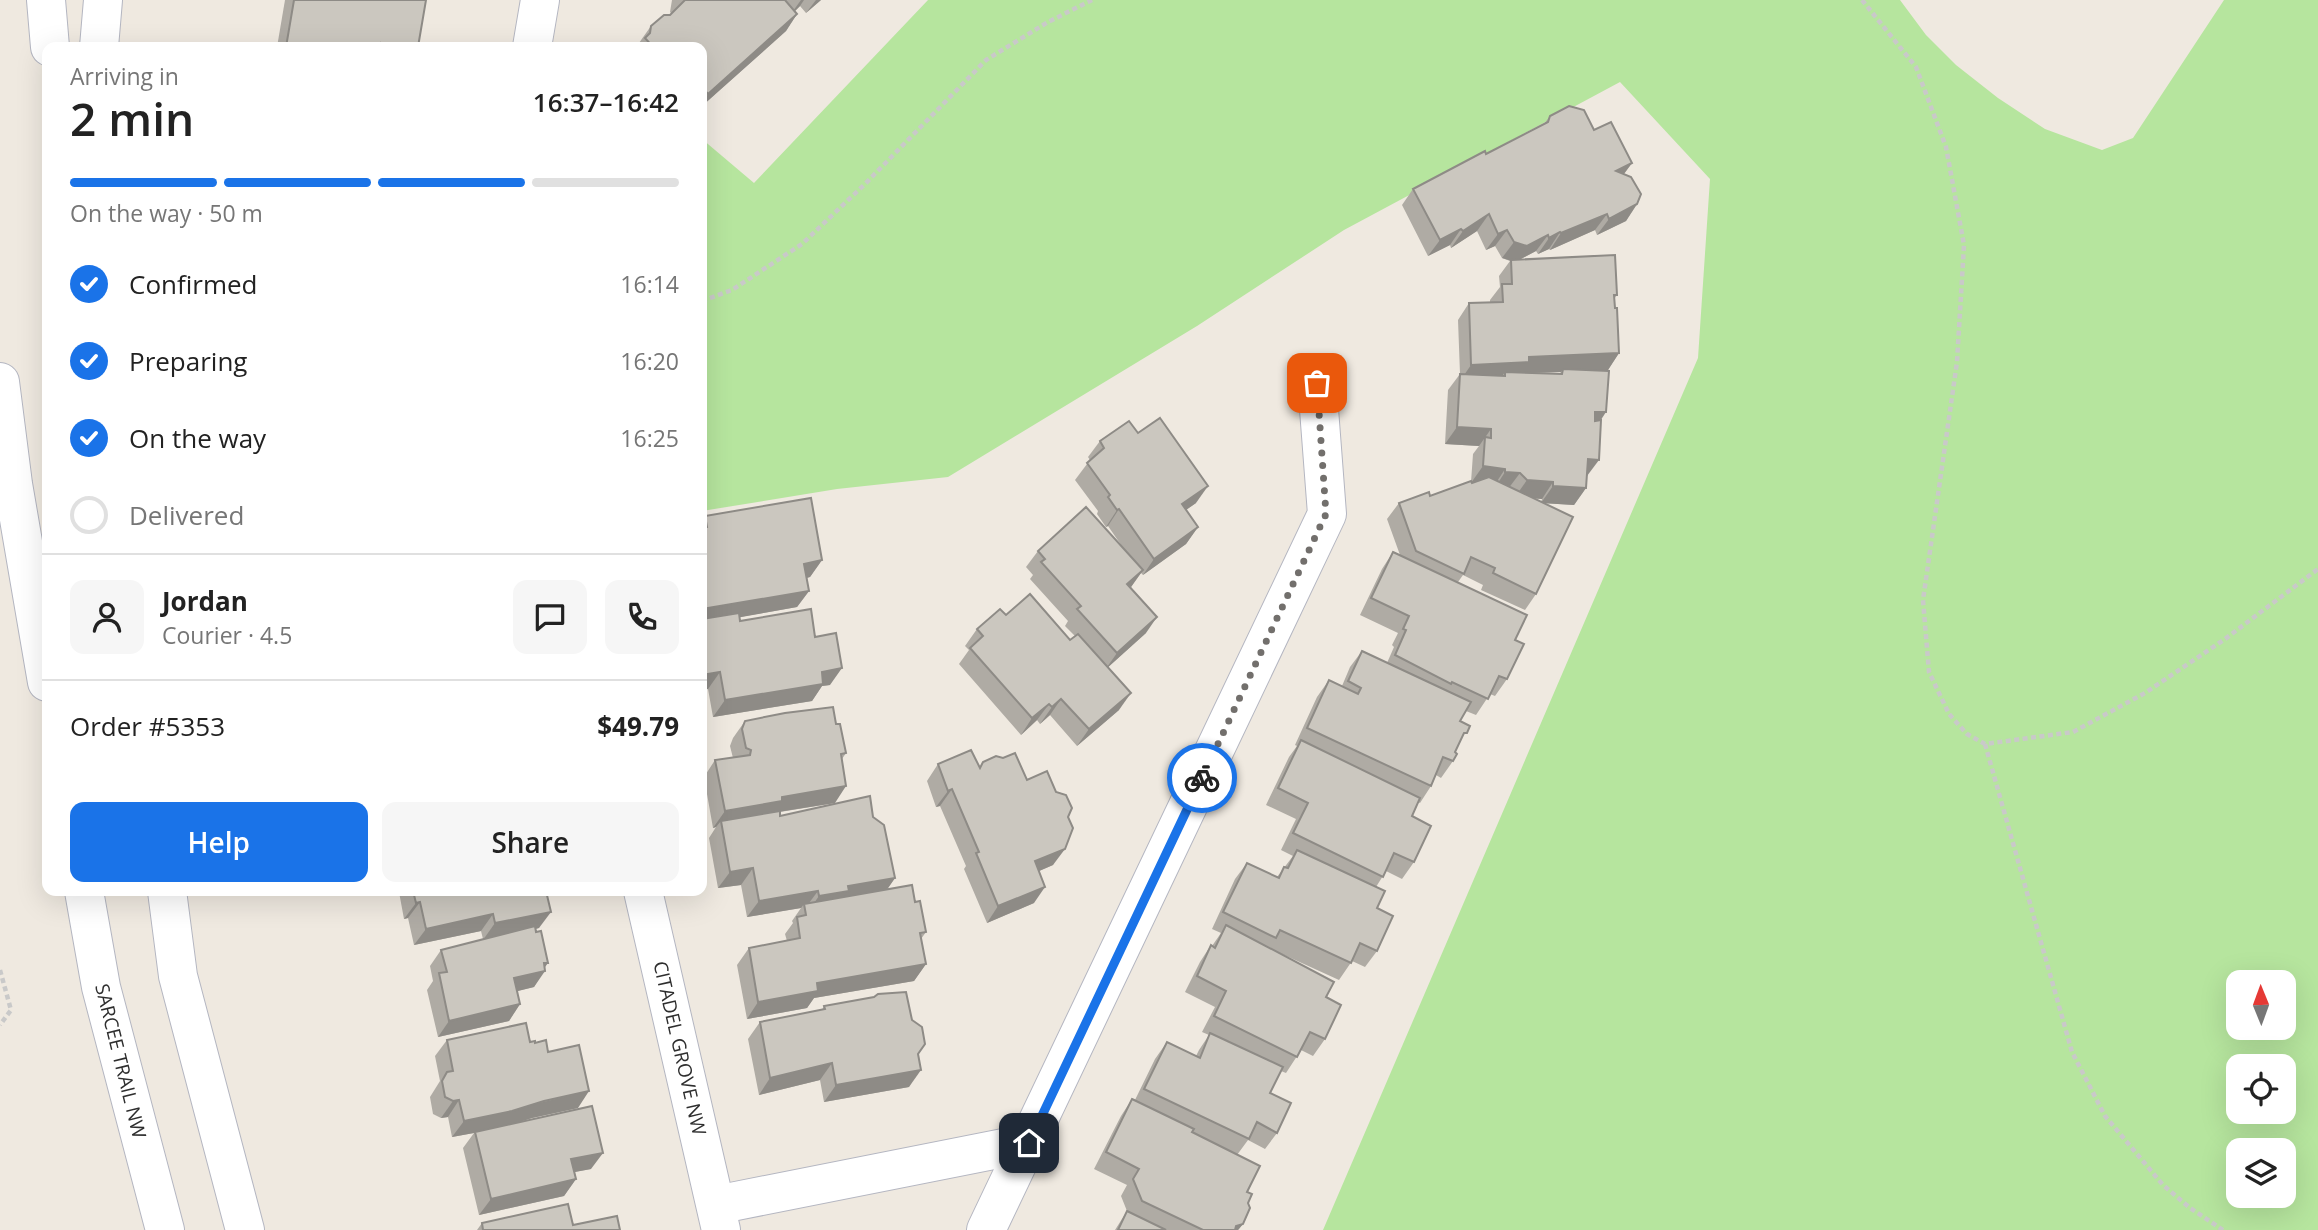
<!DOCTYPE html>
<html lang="en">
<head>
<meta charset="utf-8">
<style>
  body { margin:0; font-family:"Open Sans",sans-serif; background:#f6f6f6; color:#222; height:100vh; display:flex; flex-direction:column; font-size:26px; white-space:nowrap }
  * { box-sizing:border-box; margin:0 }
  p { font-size:23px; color:#767676 }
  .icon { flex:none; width:38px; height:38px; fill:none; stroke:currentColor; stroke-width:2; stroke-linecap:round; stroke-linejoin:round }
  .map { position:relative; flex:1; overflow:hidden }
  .sheet { position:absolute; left:42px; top:42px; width:665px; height:854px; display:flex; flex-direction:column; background:#fff; border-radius:14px; box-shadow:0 7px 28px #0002 }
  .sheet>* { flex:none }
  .needle { width:46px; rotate:359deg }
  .fabs { position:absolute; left:2226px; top:970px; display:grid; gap:14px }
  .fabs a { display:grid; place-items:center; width:70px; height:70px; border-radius:14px; background:#fff; box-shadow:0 7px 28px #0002; font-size:35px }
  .pin { position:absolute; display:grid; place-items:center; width:60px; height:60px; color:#fff; margin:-30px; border-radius:14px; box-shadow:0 4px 10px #0006 }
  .courier { position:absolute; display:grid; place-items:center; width:70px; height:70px; margin:-35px; border:5px solid #1a73e8; border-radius:50%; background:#fff; color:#222; box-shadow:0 2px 9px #0007 }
  .overview em { font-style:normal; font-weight:600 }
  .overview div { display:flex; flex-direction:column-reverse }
  .overview { display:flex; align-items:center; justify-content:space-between; height:119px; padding:0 28px }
  h1 { font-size:46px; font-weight:600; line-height:52px }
  .bar { display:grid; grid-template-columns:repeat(4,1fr); gap:10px 7px; align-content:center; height:84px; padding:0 28px }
  .bar i { height:9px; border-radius:5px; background:#e0e0e0 }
  .bar .on { background:#1a73e8 }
  .bar p { grid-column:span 4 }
  .line { display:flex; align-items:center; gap:18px; padding:0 28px; border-top:2px solid #e0e0e0 }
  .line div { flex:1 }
  .round { display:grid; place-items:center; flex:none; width:74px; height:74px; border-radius:14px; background:#f6f6f6 }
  ol { padding:0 28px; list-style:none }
  li { display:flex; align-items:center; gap:21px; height:77px }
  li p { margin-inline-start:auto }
  li .icon { padding:7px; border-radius:50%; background:#1a73e8; color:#fff; stroke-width:4 }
  li:last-child { color:#767676 }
  li i { width:38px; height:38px; border:4px solid #e0e0e0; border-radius:50% }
  .button { display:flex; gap:14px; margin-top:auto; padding:14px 28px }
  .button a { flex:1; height:80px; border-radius:14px; background:#1a73e8; color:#fff; font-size:28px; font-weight:600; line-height:80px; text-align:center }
  .button a+a { background:#f6f6f6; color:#222 }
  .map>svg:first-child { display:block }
</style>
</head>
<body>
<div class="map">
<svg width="2318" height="1230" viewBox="0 0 2318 1230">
  <rect width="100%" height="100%" fill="#efe9e0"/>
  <path fill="#b6e59e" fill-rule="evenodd" d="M928,0H1900L1926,35L1956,65L1998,98L2045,129L2102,150L2133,138L2224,0H2318V1230H1323L1698,358L1710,179L1620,82L1344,230L1197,326L948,477L837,489L702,511V139L754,183ZM2238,982H2284V1027H2238ZM2238,1066H2284V1111H2238ZM2238,1150H2284V1195H2238Z"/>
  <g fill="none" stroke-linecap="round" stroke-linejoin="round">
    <defs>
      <g id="minor">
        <polyline points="532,47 540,0"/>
        <polyline points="643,891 721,1230"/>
        <polyline points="716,1205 1029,1143"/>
        <polyline points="986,1230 1327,514 1317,383"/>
      </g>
      <g id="secondary">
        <polyline points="46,0 50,47"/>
        <polyline points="99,47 103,0"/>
        <polyline points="0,382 13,484 47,682"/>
        <polyline points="84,891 101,987 165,1230"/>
        <polyline points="167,891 178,976 245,1230"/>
      </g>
    </defs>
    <use href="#minor" stroke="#b4b6c1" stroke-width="40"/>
    <use href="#secondary" stroke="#b4b6c1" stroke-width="40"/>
    <g stroke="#c9c9c9" stroke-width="4.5" stroke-dasharray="5 3.5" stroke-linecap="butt">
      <polyline points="1862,0 1916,67 1946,147 1964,245 1957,362 1923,600 1929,672 1949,714 1967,734 1985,744 2073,732 2145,693 2225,639 2318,569"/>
      <polyline points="702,301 732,290 802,244 865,184 986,60 1048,22 1092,0"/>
      <polyline points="1985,744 2072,1052 2105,1116 2163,1185 2190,1208 2223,1230"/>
      <polyline points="0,970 11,1010 0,1025"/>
    </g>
    <use href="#minor" stroke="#fff" stroke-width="38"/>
    <use href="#secondary" stroke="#fff" stroke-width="38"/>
  </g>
  <g fill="#afaba4" fill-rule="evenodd">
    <polygon points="285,0 426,0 418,47 277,47"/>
    <polygon points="672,0 821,0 806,13 800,6 795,11 797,14 786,31 702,106 702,47 639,47 639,43 651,26 672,14 670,12"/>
    <path d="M1550,116L1594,130L1632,163L1624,174L1637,204L1626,221L1597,235L1595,230L1550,250L1549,249L1538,254L1536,251L1521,259L1617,295L1614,299L1619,353L1608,370H1592L1600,420L1587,476L1586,488L1574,505L1543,503L1536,594L1525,610L1481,590L1483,585L1463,575L1458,582L1515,640L1507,679L1495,696L1490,694L1476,715L1466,711L1460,721L1459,744L1455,752L1453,761L1441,778L1436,775L1431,786L1420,803L1418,802L1412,816L1414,862L1402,879L1386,871L1376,887L1377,951L1365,967L1352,961L1339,980L1269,948L1326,997L1325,1039L1313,1056L1301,1050L1286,1073L1281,1071L1270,1093L1277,1133L1265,1149L1248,1140L1237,1155L1247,1192L1248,1203L1243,1224L1238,1230H1115L1127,1211L1121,1196L1127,1185L1094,1169L1121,1116L1132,1099L1135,1100L1155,1059L1167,1042L1196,1056L1199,1050L1209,1035L1202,1032L1215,1007L1185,992L1200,962L1211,945L1212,946L1221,933L1212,929L1235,879L1247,863L1277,877L1293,856L1281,850L1296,819L1266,805L1289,757L1297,746L1295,745L1317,697L1329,680L1342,686L1350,667L1362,651L1387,663L1394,647L1392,645L1398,633L1360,615L1382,569L1393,552L1400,555L1387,519L1399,503L1430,496L1471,482L1473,454L1479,446L1445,444L1448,390L1460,374L1458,320L1469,303L1490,302V300L1500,287L1499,276L1510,261L1502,258L1495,246L1486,250L1477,231L1451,248L1450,245L1428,256L1402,205L1413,189L1486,154L1544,124ZM1561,372L1559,374L1534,373ZM1532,498L1542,499L1541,502Z"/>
    <polygon points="1138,433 1196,503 1186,510 1198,527 1186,544 1143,575 1141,573 1131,587 1146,633 1108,667 1119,710 1077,746 1050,715 1040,724 1037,720 1021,735 959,664 969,650 965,646 977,629 1006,615 1070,640 1075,636 1065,626 1068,621 1030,579 1033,575 1026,567 1038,551 1126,552 1108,526 1106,527 1097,514 1098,511 1075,480 1090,460 1088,457 1100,441"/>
    <polygon points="705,516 822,560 810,577 807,578 809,591 797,607 740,617 740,621 815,637 830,685 822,686 812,701 713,717 708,689 702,690 702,522"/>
    <polygon points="745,721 836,724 846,753 842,759 835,803 780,812 780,816 873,817 895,878 887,889 915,902 926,932 921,939 926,964 914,981 814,998 807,1008 747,1019 737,965 749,948 787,941 785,934 793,923 792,921 801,908 747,917 741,885 718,888 709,838 716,827 713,828 704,777 715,760 733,758 730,746 733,738"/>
    <polygon points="983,762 1027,780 1068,817 1053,865 1039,871 1034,903 987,923 964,869 966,866 940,806 936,807 927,781 938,764 980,767"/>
    <polygon points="400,891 546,891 539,928 536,929 545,968 534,987 517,991 520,1004 509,1021 438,1037 427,990 433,981 430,966 441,950 483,939 481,931 414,945 408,918 404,919 399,892"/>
    <polygon points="824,1006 918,1054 909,1087 824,1102 820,1080 759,1095 748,1039 760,1022 822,1010"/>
    <polygon points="447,1040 535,1043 548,1052 578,1108 532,1118 519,1122 591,1169 574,1172 576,1179 564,1196 479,1215 463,1148 474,1133 452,1137 448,1117 441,1118 433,1114 430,1097 440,1081 435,1056"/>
    <polygon points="482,1223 620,1230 477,1230"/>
  </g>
  <g fill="#8e8b86">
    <polygon points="801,0 804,0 800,6 788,18"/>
    <polygon points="816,0 821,0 806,13"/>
    <polygon points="797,14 786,31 702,106 702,104 708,94"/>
    <polygon points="381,43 409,47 379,47"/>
    <polygon points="1632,163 1620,179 1616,171"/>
    <polygon points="1637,204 1626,221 1597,235 1609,219"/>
    <polygon points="1489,214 1477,231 1451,248 1463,231"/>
    <polygon points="1607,214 1595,230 1550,250 1561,233"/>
    <polygon points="1461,229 1450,245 1428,256 1440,240"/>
    <polygon points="1507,230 1495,246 1486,250 1498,234"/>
    <polygon points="1560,232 1549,249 1538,254 1549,238"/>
    <polygon points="1548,235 1536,251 1515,262 1502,258 1514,242"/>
    <polygon points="1619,353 1608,370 1563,372 1563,369 1561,372 1521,373 1505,376 1505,372 1500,379 1460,381 1471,365 1529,357"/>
    <polygon points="1595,412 1606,412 1595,429"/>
    <polygon points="1457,427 1491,429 1479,446 1445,444"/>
    <polygon points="1588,459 1599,460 1587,476 1576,476"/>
    <polygon points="1483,466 1505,469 1494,486 1471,483"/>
    <polygon points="1505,472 1520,473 1508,489 1494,489"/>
    <polygon points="1527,480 1553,482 1542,499 1515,497"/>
    <polygon points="1208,486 1196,503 1170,521 1182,504"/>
    <polygon points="1553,486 1586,488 1574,505 1541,503"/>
    <polygon points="1119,509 1108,526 1106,527 1117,510"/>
    <polygon points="1198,527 1186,544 1143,575 1154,559"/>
    <polygon points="822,560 810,577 793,581 804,564"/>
    <polygon points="1143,570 1131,587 1127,584"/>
    <polygon points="809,591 797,607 702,624 702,609"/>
    <polygon points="1157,617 1146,633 1105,670 1117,653"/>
    <polygon points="842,668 830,685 822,686 812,701 713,717 725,700 822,672"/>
    <polygon points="720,672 708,689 702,690 702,675"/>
    <polygon points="1131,693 1119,710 1077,746 1089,729"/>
    <polygon points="1061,699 1050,715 1040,724 1052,707"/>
    <polygon points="1049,704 1037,720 1021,735 1032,718"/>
    <polygon points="846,786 835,803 721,821 716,827 713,828 725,811 782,797"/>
    <polygon points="952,789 940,806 936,807 948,791"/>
    <polygon points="1065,849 1053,865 1023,878 1035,861"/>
    <polygon points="753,868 741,885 718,888 730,872"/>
    <polygon points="895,878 884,894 807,913 819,896 848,886"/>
    <polygon points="1045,887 1034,903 987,923 998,906"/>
    <polygon points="818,891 806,907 804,904 801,908 747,917 759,901"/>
    <polygon points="420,902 408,918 404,919 416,903"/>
    <polygon points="551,912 539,928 483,940 495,923"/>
    <polygon points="493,914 481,931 414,945 426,929"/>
    <polygon points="544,963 548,963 542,971 545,971 534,987 502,995 514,978"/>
    <polygon points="926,964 914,981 814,998 807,1008 747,1019 758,1002 817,983"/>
    <polygon points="520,1004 509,1021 438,1037 449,1021"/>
    <polygon points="832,1063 820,1080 759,1095 770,1078"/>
    <polygon points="921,1070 909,1087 824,1102 836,1085"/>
    <polygon points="589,1091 578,1108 532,1118 501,1128 452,1137 464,1121"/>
    <polygon points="459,1100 448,1117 441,1118 453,1101"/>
    <polygon points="603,1153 591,1169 559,1175 571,1159"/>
    <polygon points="576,1179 564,1196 479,1215 491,1199"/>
    <polygon points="1243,1224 1238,1230 1234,1230 1236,1226"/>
  </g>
  <g fill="#cbc7bf" stroke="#8e8b86" stroke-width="2">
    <polygon points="294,0 426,0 418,47 409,47 381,43 381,47 286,47"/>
    <polygon points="685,0 785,0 797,14 708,94 702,87 702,47 653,47 645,38 650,33 651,26 664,15 670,15"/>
    <polygon points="1569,106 1584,110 1594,130 1611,122 1632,163 1616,171 1631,177 1641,194 1637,204 1609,219 1607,214 1561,233 1560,232 1549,238 1548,235 1527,246 1514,242 1507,230 1498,234 1489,214 1463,231 1461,229 1440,240 1413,189 1485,151 1486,154 1548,122 1550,116"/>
    <polygon points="1615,255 1617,295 1614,295 1615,308 1617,308 1619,353 1529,357 1529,362 1471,365 1469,303 1503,302 1502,284 1512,284 1511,260"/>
    <polygon points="1563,369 1609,371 1606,412 1595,412 1595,421 1601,420 1599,460 1588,459 1586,488 1553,486 1553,482 1527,480 1520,473 1505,472 1505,469 1483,466 1485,437 1491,438 1491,429 1457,427 1460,374 1505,376 1505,372 1562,374"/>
    <polygon points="1160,418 1208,486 1182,504 1198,527 1154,559 1119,509 1117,510 1108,497 1110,495 1087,463 1104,448 1100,441 1129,421 1138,433"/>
    <polygon points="1489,477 1573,517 1536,594 1493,573 1495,568 1471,557 1464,574 1416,551 1399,503 1429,492 1430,496 1471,481 1472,483"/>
    <polygon points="811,498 822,560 804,564 809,591 702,609 702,530 704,528 707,527 705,516"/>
    <polygon points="1086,507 1143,570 1127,584 1157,617 1117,653 1077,609 1081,606 1041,562 1045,559 1038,551"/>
    <polygon points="1393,552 1527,615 1515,640 1524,644 1507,679 1499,676 1488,699 1452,682 1451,684 1395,655 1406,630 1403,629 1409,616 1371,598"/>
    <polygon points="1030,594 1070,640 1078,634 1131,693 1089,729 1061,699 1052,707 1049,704 1032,718 970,648 983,636 977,629 1000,609 1006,615"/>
    <polygon points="811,609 815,637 836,633 842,668 822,672 823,684 725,700 720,672 702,675 702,619 739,613 740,621"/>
    <polygon points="1362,651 1471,702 1460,721 1470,726 1467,733 1464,733 1455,752 1457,754 1453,761 1443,757 1431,786 1307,728 1329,680 1358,694 1361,688 1348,681"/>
    <polygon points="833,707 836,724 840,724 846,753 841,754 846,786 782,797 782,801 725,811 715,760 750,755 751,750 746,748 742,729 745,721 785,713"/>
    <polygon points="1301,740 1420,798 1412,816 1431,826 1414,862 1394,853 1383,877 1293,833 1308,803 1278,788"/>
    <polygon points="971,750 980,768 983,762 996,756 1003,758 1015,753 1027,780 1047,771 1056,792 1066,795 1072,808 1068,817 1073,828 1065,849 1035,861 1045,887 998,906 976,853 979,852 952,789 948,791 938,764"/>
    <polygon points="870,796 873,817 884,825 895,878 848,886 849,891 819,896 818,891 759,901 753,868 730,872 721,821 780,811 780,816"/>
    <polygon points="1297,850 1385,891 1377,908 1393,916 1377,951 1360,943 1351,963 1280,930 1276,938 1223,912 1247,863 1279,878 1284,867 1288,868"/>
    <polygon points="912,885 915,902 920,901 926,932 920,933 926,964 817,983 818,991 758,1002 749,948 800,938 797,917 806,915 804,904"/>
    <polygon points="413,891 546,891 551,912 495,923 493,914 426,929 420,902 416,903"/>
    <polygon points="1226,925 1334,982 1326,997 1341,1005 1325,1039 1310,1032 1297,1057 1214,1016 1226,991 1197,976 1211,945 1215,948"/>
    <polygon points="535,926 536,932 541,931 548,963 544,963 545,971 514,978 520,1004 449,1021 439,973 447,972 441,950"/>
    <polygon points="906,992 912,1020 922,1027 925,1044 918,1054 921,1070 836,1085 832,1063 770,1078 760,1022 825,1009 824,1006 874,997 878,994"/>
    <polygon points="526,1023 530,1042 535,1041 535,1043 546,1040 548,1052 579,1045 589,1091 544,1101 512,1111 464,1121 459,1100 453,1101 445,1097 442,1081 447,1072 453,1071 447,1040"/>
    <polygon points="1210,1033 1283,1067 1270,1093 1291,1103 1277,1133 1257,1122 1249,1139 1144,1089 1167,1042 1200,1058"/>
    <polygon points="1132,1099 1194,1129 1192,1132 1260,1166 1247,1192 1252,1194 1248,1203 1250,1208 1243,1224 1236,1226 1235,1230 1203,1230 1142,1201 1133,1179 1139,1169 1106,1152"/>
    <polygon points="592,1106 603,1153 571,1159 576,1179 491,1199 475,1132"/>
    <polygon points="568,1204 573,1225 617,1216 620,1230 483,1230 482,1223"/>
    <polygon points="1127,1211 1166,1230 1118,1230"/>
  </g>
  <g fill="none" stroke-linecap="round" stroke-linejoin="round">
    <polyline stroke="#726f6c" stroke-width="7" stroke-dasharray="0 12.6" points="1202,778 1326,514 1317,383"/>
    <polyline stroke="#1a73e8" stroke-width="9" points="1029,1143 1202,778"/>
  </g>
  <g text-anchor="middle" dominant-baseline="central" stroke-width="5" stroke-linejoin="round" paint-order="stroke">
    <g font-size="19" fill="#2e2e2e" stroke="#fff">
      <text transform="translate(680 1048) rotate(77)">CITADEL GROVE NW</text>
      <text transform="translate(121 1061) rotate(76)">SARCEE TRAIL NW</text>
    </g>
  </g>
</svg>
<div class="fabs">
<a><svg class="needle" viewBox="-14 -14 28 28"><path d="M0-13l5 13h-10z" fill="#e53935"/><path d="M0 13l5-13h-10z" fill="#767676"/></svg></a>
<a><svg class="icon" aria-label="locate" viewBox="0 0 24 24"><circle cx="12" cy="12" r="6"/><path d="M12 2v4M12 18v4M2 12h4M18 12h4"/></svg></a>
<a><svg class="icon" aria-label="layers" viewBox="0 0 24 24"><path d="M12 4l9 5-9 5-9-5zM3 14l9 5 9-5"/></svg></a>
</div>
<div class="pin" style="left:1317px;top:383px;background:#ea580c"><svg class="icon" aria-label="bag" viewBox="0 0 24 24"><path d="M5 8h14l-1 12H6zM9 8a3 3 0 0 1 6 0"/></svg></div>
<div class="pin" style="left:1029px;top:1143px;background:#1f2937"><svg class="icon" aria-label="home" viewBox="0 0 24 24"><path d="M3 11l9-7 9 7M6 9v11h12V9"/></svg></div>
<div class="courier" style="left:1202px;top:778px"><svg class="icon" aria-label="bike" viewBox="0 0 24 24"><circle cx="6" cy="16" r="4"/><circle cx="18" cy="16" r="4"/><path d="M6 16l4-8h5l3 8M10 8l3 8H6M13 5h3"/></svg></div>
<section class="sheet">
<div class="overview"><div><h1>2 min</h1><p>Arriving in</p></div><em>16:37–16:42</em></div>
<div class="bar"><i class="on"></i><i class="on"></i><i class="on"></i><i></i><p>On the way · 50 m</p></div>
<ol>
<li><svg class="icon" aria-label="check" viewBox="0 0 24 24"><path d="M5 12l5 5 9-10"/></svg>Confirmed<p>16:14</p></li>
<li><svg class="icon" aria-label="check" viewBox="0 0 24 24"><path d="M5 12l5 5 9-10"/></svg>Preparing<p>16:20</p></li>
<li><svg class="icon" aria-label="check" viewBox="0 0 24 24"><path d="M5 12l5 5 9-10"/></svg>On the way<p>16:25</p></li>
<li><i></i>Delivered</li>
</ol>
<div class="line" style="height:126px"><a class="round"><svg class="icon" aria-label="person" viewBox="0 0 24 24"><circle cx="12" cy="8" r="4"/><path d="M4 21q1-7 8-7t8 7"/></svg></a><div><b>Jordan</b><p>Courier · 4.5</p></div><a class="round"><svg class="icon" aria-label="chat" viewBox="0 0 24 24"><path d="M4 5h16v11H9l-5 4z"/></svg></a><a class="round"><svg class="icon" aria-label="phone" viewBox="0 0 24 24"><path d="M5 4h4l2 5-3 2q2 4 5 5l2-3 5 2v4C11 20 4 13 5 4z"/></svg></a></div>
<div class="line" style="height:91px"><div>Order #5353</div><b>$49.79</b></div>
<div class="button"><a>Help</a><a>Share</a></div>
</section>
</div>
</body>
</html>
